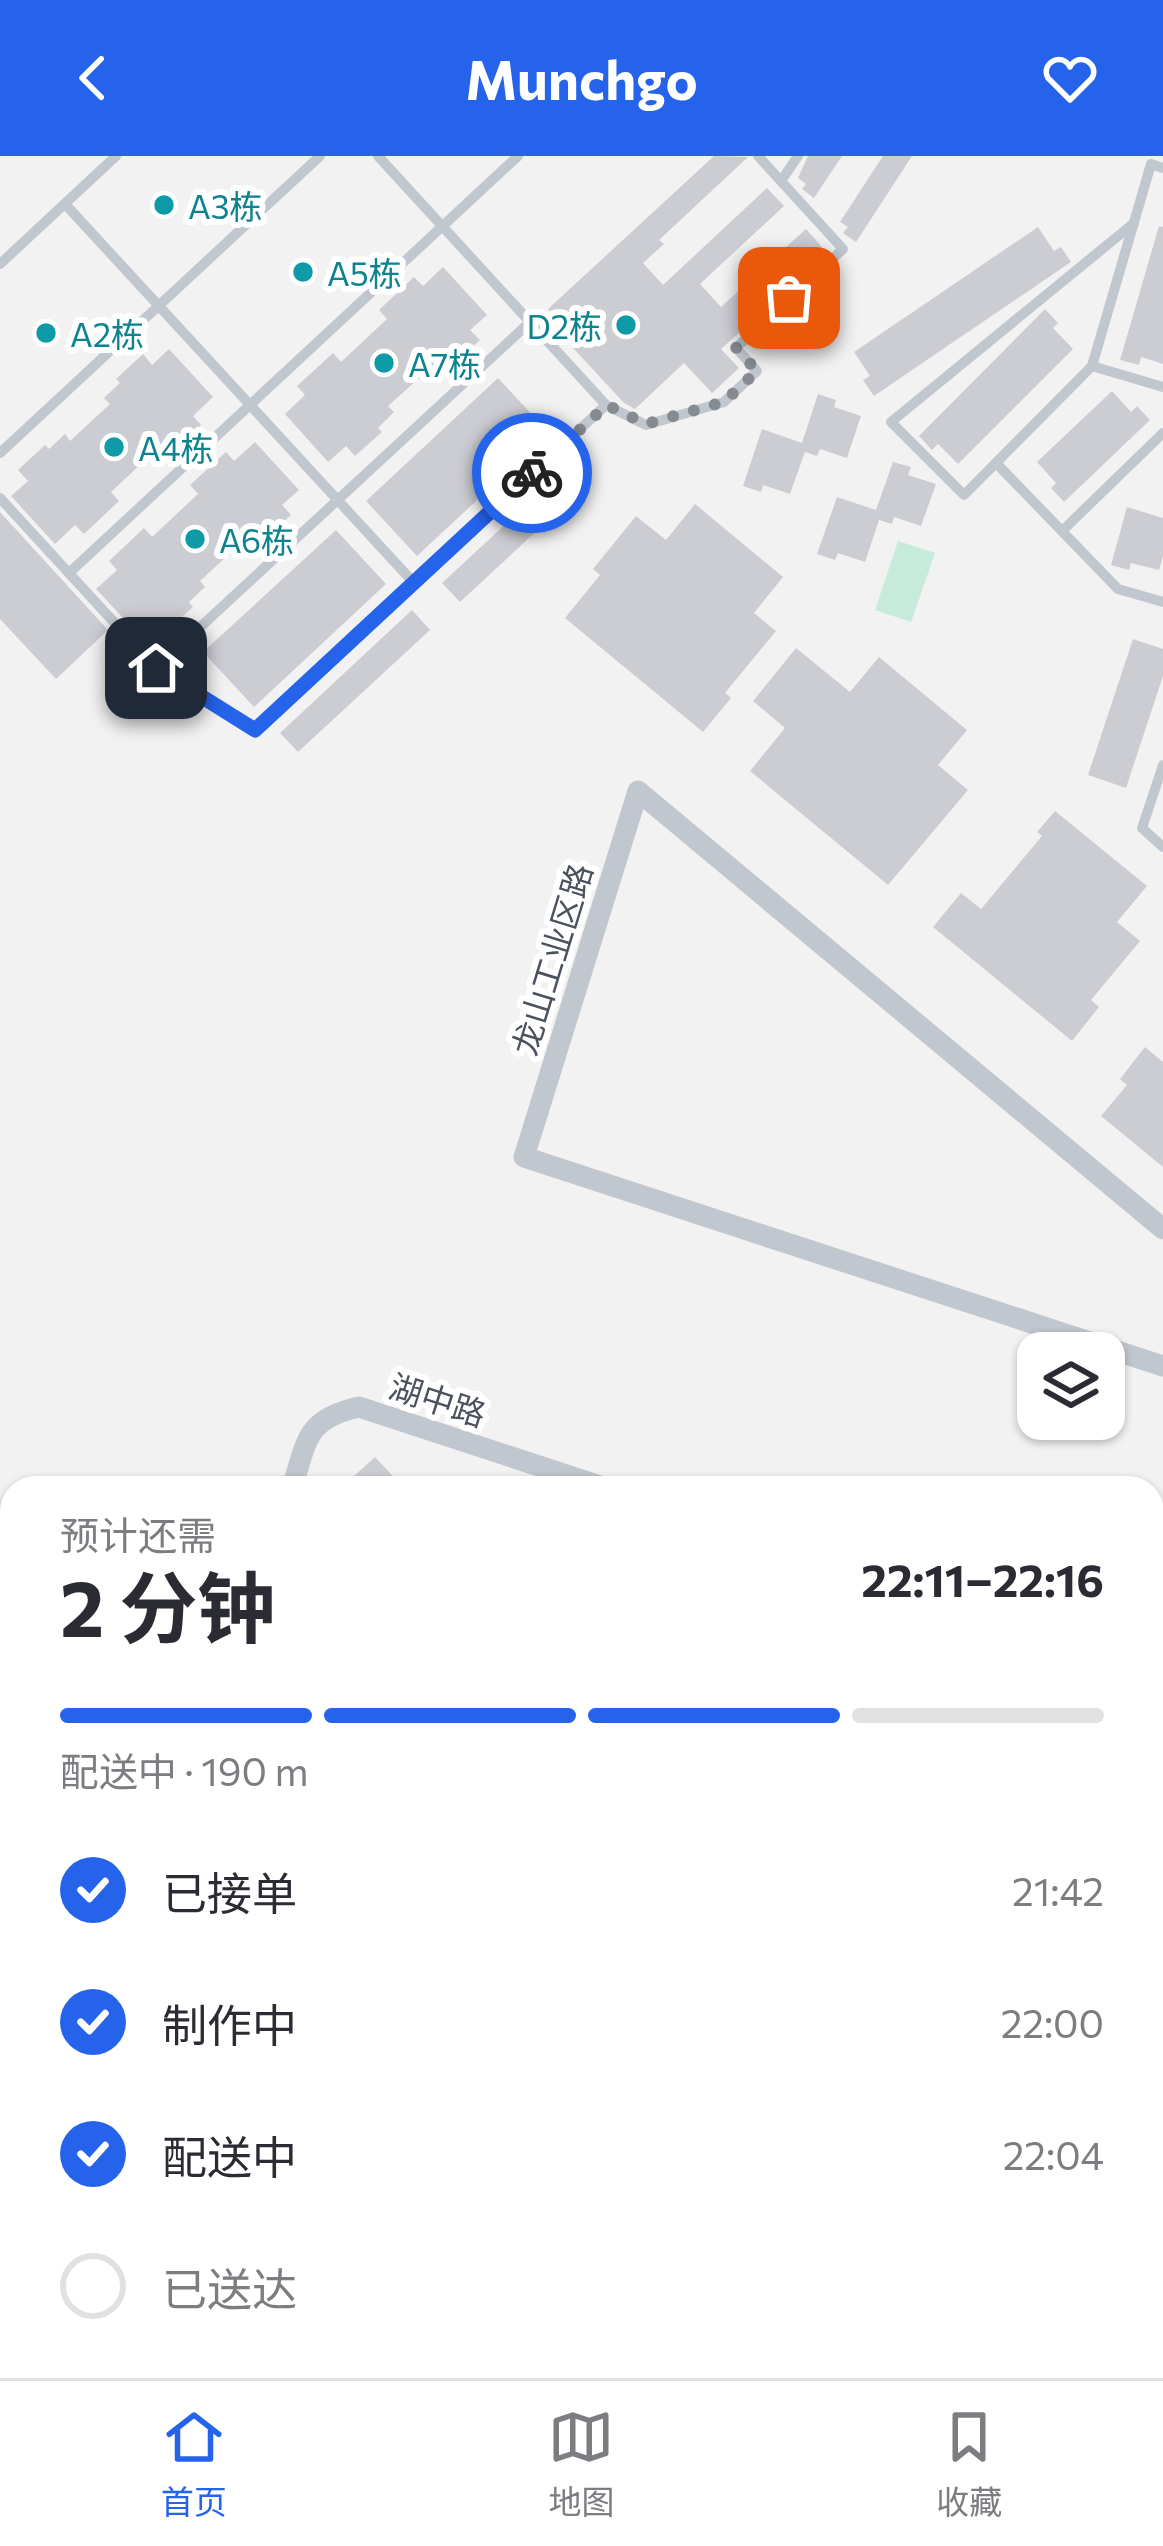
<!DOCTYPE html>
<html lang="zh">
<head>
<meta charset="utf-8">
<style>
  body { margin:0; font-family:Commissioner,"Noto Sans SC",sans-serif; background:#f7f7f7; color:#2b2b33; height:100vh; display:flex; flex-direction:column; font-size:45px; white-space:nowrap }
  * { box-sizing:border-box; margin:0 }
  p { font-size:39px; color:#7c7c81 }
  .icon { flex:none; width:66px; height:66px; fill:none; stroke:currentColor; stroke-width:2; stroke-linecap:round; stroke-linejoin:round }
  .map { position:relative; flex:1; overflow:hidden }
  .sheet { position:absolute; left:0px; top:1320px; width:1164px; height:903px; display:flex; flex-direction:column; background:#fff; border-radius:36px 36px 0 0; box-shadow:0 3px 9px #0004 }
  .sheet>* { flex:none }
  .tools { position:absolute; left:1017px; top:1176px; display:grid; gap:24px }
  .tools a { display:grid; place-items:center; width:108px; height:108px; border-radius:24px; background:#fff; box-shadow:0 3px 9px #0004; font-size:60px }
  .pin { position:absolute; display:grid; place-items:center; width:102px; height:102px; color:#fff; margin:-51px; border-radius:24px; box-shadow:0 6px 18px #0006 }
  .courier { position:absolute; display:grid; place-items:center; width:120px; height:120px; margin:-60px; border:9px solid #2563eb; border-radius:50%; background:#fff; color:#222; box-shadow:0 3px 15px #0007 }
  .head em { font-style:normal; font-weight:700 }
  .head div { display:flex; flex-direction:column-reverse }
  .head { display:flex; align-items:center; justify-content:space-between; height:204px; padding:0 60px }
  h1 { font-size:78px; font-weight:700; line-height:90px }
  .bar { display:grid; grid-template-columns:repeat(4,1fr); gap:18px 12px; align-content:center; height:144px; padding:0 60px }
  .bar i { height:15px; border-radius:9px; background:#e1e1e2 }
  .bar .on { background:#2563eb }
  .bar p { grid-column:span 4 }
  ol { padding:0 60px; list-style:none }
  li { display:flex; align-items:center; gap:36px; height:132px }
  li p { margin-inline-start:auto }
  li .icon { padding:12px; border-radius:50%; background:#2563eb; color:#fff; stroke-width:4 }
  li:last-child { color:#7c7c81 }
  li i { width:66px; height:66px; border:6px solid #e1e1e2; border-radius:50% }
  header { display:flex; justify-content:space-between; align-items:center; height:156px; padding:0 60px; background:#2563eb; color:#fff; font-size:54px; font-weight:700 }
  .dock { display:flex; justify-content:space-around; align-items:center; height:168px; border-top:3px solid #e1e1e2; background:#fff; font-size:33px; color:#7c7c81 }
  .dock a { display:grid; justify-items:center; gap:6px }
  .dock .on { color:#2563eb }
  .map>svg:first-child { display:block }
</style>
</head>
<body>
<header><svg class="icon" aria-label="back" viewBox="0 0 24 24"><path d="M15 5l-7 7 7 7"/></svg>Munchgo<svg class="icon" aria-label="heart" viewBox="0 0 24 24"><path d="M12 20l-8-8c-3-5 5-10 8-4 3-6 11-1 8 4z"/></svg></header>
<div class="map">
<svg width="1163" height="2222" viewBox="0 0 1163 2222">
  <rect width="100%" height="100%" fill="#f3f2f2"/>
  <polygon fill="#c6ebda" points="898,385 935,397 911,466 875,454"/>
  <g fill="#cccdd3">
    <polygon points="714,0 748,1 659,84 664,88 643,107 663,129 767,32 784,50 700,128 721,151 806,73 822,91 738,168 743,173 721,193 739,212 712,237 684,207 635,253 624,247 548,165 554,160 548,153"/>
    <polygon points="808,0 842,0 814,42 802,33 806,28 798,22"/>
    <polygon points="883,0 912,0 856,86 843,77 848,71 840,66"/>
    <polygon points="1159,70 1163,71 1163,208 1141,201 1139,209 1120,204"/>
    <polygon points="1038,71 1054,95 1061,91 1071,106 874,240 863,224 870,220 854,196"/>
    <polygon points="443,111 487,159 470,174 480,184 453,209 449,205 433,220 428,214 388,250 394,256 378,272 382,276 355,300 346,290 328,306 285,258 305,239 297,230 333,197 341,206 387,163 379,154 414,121 423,130"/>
    <polygon points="1045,153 1058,167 1053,172 1073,193 958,308 938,288 932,294 919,280"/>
    <polygon points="169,193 213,241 193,260 201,269 165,302 157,293 111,336 119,345 84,378 75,369 55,388 11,340 28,325 18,314 45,289 49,293 65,278 70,285 110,248 104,242 120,227 116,223 143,198 152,209"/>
    <polygon points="498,222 549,277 417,400 366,345"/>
    <polygon points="1112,235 1131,256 1137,250 1150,264 1064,346 1051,332 1056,327 1037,306"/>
    <polygon points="818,238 836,244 834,251 861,260 847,302 820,293 817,300 805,296 790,338 763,329 761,336 743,330 762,273 802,287"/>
    <polygon points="255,286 299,334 282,349 291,359 264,384 261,380 245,395 239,389 200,425 205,431 189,446 193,451 166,475 157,465 140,480 96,433 117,414 109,405 144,372 152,381 198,338 190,329 226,296 234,305"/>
    <polygon points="893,306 911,311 908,319 936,328 921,370 894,361 892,368 879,364 865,406 838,397 835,404 817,398 837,341 876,354"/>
    <polygon points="695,348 783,421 754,457 776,475 725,537 731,542 703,576 565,462 600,419 593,413 636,360 666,384"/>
    <polygon points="524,351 542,370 460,446 442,427"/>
    <polygon points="1127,351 1163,362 1163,400 1159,414 1131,407 1129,414 1111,409"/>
    <polygon points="0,356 108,474 56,523 0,463"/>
    <polygon points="336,374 386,428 254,551 203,496"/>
    <polygon points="412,454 430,474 298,596 280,577"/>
    <polygon points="1133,483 1163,493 1163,520 1126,632 1088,619"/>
    <polygon points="796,492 850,536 879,501 967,574 938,609 968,634 888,729 750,615 785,572 753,545"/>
    <polygon points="1055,655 1147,730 1117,766 1140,785 1091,844 1099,851 1072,885 933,771 961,737 981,753 1042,680 1037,676"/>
    <polygon points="1145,891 1163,906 1163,1011 1101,960 1127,929 1120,923"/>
    <polygon points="375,1301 404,1332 341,1332"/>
  </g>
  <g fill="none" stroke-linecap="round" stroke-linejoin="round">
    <g stroke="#c1c7ce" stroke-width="10">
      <polyline points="378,0 606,249 646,269 724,246 757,215 736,192 843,93 758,0"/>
      <polyline points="1163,12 1151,8 1092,210 1163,231"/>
      <polyline points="781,25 798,0"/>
      <polyline points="65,48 414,427"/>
      <polyline points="0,108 116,0"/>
      <polyline points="1092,210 964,339 891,266 1134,67"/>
      <polyline points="0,297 320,0"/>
      <polyline points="996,307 1118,433 1163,446"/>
      <polyline points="0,342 156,512 255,575 606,249"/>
      <polyline points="1062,375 1163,277"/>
      <polyline points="69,417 518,0"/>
      <polyline points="156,512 530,166"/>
      <polyline points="1163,609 1142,672 1163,691"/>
    </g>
    <g stroke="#c1c7ce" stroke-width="21">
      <polyline points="1163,1073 638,635 524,1001 1163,1210"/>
      <path d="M292,1332C307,1285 305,1263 359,1251L606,1332"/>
      <polyline points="1152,1510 1163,1513"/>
      <polyline points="1152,1552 1163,1533"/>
      <polyline points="677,2211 690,2222"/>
      <polyline points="720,2222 726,2211"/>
      <polyline points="759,2222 765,2211"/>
    </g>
    <polyline stroke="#c1c7ce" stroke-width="24" points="0,1566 12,1569"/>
  </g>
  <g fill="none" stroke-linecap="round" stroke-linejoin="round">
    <polyline stroke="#868a91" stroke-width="12" stroke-dasharray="0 21.6" points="532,317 607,249 646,268 724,246 757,215 736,192 789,142"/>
    <polyline stroke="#2563eb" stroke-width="15" points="156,512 255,574 532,317"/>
  </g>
  <g fill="#0f9aa8" stroke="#fff" stroke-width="4.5">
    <circle cx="164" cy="49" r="12"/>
    <circle cx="303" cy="116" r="12"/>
    <circle cx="626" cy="169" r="12"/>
    <circle cx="46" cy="177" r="12"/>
    <circle cx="384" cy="207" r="12"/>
    <circle cx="114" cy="291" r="12"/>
    <circle cx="195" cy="383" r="12"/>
  </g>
  <g text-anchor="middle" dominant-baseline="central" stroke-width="12" stroke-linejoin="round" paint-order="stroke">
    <g font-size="33" fill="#0d838f" stroke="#fff" text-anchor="start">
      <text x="188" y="49">A3栋</text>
      <text x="327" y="116">A5栋</text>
      <text x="602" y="169" text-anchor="end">D2栋</text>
      <text x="70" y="177">A2栋</text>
      <text x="408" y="207">A7栋</text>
      <text x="138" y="291">A4栋</text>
      <text x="219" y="383">A6栋</text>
    </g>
    <g font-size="33" fill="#4b525d" stroke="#fff">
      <text transform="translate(551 803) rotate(-73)">龙山工业区路</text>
      <text transform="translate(438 1243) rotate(18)">湖中路</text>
    </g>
  </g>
</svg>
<div class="tools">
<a><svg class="icon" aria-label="layers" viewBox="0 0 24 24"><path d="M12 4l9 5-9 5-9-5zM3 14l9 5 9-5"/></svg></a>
</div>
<div class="pin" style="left:789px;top:142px;background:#ea580c"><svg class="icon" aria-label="bag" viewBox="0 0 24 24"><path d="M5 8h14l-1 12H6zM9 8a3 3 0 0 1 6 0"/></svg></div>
<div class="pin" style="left:156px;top:512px;background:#1f2937"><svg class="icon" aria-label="home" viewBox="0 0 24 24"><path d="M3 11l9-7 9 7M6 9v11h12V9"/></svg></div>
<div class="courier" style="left:532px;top:317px"><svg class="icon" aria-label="bike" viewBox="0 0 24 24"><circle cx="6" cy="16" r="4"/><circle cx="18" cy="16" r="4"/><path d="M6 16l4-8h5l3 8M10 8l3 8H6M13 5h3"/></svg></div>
<section class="sheet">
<div class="head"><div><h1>2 分钟</h1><p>预计还需</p></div><em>22:11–22:16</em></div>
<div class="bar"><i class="on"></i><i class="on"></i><i class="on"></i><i></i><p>配送中 · 190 m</p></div>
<ol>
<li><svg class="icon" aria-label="check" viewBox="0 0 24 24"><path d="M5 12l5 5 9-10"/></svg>已接单<p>21:42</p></li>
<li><svg class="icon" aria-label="check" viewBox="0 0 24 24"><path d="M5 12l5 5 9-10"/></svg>制作中<p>22:00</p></li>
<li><svg class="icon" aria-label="check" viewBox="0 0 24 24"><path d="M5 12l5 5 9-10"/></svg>配送中<p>22:04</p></li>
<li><i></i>已送达</li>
</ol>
</section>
</div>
<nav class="dock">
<a class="on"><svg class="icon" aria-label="home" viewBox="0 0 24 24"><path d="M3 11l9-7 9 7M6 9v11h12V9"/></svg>首页</a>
<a><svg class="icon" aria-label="map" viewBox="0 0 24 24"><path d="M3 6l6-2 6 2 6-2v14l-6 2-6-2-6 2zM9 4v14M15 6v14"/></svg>地图</a>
<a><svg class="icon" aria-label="saved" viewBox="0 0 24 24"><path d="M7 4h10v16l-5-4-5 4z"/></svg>收藏</a>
</nav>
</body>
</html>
